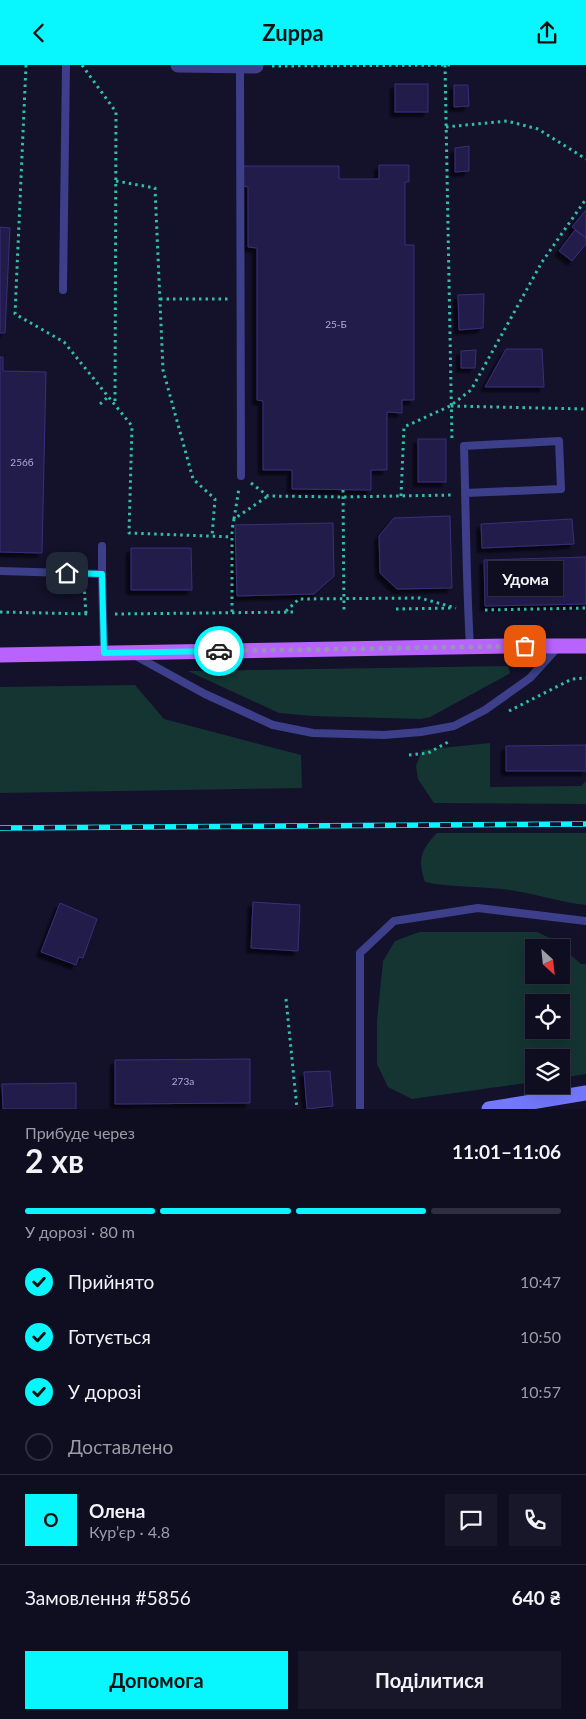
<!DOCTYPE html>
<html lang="uk">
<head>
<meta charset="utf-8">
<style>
  body { margin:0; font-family:Lato,sans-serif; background:#181629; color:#f1f3f6; height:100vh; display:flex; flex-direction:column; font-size:19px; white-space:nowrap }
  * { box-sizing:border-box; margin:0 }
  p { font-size:16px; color:#9b9ca5 }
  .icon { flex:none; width:28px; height:28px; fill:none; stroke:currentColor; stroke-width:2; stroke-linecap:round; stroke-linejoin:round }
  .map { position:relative; height:1044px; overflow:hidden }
  .details { display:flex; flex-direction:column; background:#0f0d20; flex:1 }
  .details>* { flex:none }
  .needle { width:32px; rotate:153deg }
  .buttons { position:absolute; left:525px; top:874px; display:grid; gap:10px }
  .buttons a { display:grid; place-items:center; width:45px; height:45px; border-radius:0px; background:#0f0d20; box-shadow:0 5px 20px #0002,0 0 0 1px #2f2d3e; font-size:25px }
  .pin { position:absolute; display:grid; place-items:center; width:42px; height:42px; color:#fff; margin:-21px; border-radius:10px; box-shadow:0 2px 8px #0006 }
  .courier { position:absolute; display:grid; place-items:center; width:50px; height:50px; margin:-25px; border:4px solid #08f7fe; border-radius:50%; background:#fff; color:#222; box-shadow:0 1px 6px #0007 }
  .bubble { position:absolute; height:35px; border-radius:0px; background:#0f0d20; box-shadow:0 5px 20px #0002,0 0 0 1px #2f2d3e; font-size:16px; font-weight:700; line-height:35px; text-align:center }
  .headline em { font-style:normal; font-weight:700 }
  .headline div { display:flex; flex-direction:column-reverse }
  .headline { display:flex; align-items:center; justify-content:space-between; height:85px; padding:0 25px }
  h1 { font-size:32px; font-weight:700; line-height:38px }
  .bar { display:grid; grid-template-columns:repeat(4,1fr); gap:8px 5px; align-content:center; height:60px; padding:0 25px }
  .bar i { height:6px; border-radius:4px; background:#2f2d3e }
  .bar .current { background:#08f7fe }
  .bar p { grid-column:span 4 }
  .line { display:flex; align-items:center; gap:12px; padding:0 25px; border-top:1px solid #2f2d3e }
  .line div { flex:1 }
  .round { display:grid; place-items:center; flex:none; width:52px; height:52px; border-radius:0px; background:#181629 }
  ol { padding:0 25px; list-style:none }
  li { display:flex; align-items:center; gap:15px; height:55px }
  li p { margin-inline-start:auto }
  li .icon { padding:5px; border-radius:50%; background:#08f7fe; color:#111; stroke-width:4 }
  li:last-child { color:#9b9ca5 }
  li i { width:28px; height:28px; border:2px solid #2f2d3e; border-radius:50% }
  .button { display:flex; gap:10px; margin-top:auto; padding:10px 25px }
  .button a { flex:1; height:58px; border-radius:0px; background:#08f7fe; color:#111; font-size:20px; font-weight:700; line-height:58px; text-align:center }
  .button a+a { background:#181629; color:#f1f3f6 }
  header { display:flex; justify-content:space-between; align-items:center; height:65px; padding:0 25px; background:#08f7fe; color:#111; font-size:22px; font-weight:700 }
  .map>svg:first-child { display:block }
</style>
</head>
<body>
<header><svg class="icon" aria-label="back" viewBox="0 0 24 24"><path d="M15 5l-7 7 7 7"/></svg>Zuppa<svg class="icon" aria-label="share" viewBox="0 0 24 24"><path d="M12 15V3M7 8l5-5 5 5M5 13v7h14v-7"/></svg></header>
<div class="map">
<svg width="586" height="1044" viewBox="0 0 586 1044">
  <defs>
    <filter id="shadow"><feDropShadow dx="-4.5" dy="4.5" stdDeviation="1" flood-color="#0009"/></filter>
  </defs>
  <rect width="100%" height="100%" fill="#14112b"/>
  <g fill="#143532" fill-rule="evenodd">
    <polygon points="508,601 510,607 509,609 430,652 421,654 313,651 279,648 188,606"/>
    <polygon points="135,620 164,654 301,690 302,723 0,728 0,622"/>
    <polygon points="490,678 490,722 581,721 586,716 586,739 434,738 418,714 416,701 422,685"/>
    <path d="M437,768H586V840C560,837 536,829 510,825C482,821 453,823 425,817C417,794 421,785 437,768Z"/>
    <path d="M419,867H537L552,874L581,899H586V1009L561,1013V992H534V1017L412,1034L388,1022L377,999V956L383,896L395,876ZM534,882H561V910H534ZM534,938H561V965H534Z"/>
  </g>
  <g fill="#231d4c" stroke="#392f78" filter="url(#shadow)">
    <rect x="395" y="19" width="33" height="28"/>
    <polygon points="454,20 468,20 469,41 454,42"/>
    <polygon points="469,81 469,106 455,107 455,83"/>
    <polygon points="379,100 409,100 409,117 405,117 405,180 414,180 414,335 402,335 402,348 387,347 387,405 371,405 371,425 292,424 292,405 263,405 263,336 257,335 257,183 248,182 248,122 243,121 243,101 339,101 339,114 379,114"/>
    <polygon points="585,146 586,146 586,173 572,162"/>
    <polygon points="0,162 10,163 5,268 0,268"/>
    <polygon points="575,165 586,173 586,179 572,196 559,186"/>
    <polygon points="484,229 483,263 459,265 458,230"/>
    <polygon points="506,284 542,284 544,322 485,322"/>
    <polygon points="476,285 475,303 461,303 461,286"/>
    <polygon points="0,292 3,292 3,306 46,307 42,488 0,487"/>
    <rect x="418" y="374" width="28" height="43"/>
    <polygon points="450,451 452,523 397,524 380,508 379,471 394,453"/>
    <polygon points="572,454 574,479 482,483 481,459"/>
    <polygon points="333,458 334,511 314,529 237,531 235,460"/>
    <polygon points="131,483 191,483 192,525 131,525"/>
    <polygon points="586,492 586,539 485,541 484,495"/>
    <polygon points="586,680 586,706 506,706 506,681"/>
    <polygon points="253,837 300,840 298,886 251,883"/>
    <polygon points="60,838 97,854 83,893 79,892 76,900 41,887"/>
    <polygon points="250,994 250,1038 115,1039 115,995"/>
    <polygon points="330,1006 333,1041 307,1044 304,1007"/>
    <polygon points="76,1018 76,1044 3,1044 2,1019"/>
  </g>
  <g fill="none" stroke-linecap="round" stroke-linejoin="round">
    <g stroke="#31beab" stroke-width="3" stroke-dasharray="2.5 4" stroke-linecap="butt">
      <polyline points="26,0 15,249 64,277 132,361 129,468 232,472"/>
      <polyline points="82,0 116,47 115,340"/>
      <polyline points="445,0 452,377"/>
      <polyline points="272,1 454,0"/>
      <polyline points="446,62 507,56 538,64 586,94"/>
      <polyline points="116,116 155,123 163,305 193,414 215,434 212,471"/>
      <polyline points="160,234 229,234"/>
      <polyline points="100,339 108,332"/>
      <polyline points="451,341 586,344"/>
      <polyline points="251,418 268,431 343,432 452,430"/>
      <polyline points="343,425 344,546"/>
      <polyline points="401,431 404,362 450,341 471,325 542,197 586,134"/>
      <polyline points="234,454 239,423"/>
      <polyline points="84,520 86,549"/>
      <polyline points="396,544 453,543"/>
      <polyline points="485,545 586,543"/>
      <polyline points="286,546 299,534 420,533 456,543"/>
      <polyline points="0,547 91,549"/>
      <polyline points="232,547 232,465 234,454 268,431"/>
      <polyline points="115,549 296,547"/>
      <polyline points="509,646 572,614 586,613"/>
      <polyline points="409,690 428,688 450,676"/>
      <polyline points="286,934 297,1044"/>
    </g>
    <g stroke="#3d3f8a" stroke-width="8">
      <polyline points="240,1 241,411"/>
      <polyline points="63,225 66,0"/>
      <path d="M465,428L561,424L559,376L464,381C466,448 466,515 470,582"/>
      <polyline points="102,481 102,509"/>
      <polyline points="0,506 102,509 104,588"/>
      <polyline points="134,590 205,629 273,660 313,668 384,670 421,667 454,661 485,645 530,613 559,581"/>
      <polyline points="360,1044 360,888 394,856 478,843 586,856"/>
    </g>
    <polyline stroke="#3d3f8a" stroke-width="15" points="178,0 256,1"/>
    <polyline stroke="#7379ff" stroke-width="15" points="489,1044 586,1028"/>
    <polyline stroke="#b963ff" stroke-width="15" points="0,590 508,581 586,581"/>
    <defs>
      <polyline id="rail" points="0,763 586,759"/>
    </defs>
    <use href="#rail" stroke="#08f7fe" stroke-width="5.5"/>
    <use href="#rail" stroke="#14112b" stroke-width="4" stroke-dasharray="11" stroke-linecap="butt"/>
  </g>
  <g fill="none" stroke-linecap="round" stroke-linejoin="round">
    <polyline stroke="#9795b5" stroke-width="5" stroke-dasharray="0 9" points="219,586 525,581"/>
    <polyline stroke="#08f7fe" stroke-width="6" points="67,508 102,509 104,588 219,586"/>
  </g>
  <g text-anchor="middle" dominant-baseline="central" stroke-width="4" stroke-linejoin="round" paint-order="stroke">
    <g font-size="10" fill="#aeacd2">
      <text x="336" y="259">25-Б</text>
      <text x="22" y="397">256б</text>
      <text x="183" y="1016">273а</text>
    </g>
  </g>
</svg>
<div class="buttons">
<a><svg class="needle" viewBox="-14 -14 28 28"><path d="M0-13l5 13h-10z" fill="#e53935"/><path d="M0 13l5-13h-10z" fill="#9b9ca5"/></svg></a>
<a><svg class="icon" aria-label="locate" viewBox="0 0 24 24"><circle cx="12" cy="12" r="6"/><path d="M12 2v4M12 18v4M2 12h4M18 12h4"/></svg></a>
<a><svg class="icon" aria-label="layers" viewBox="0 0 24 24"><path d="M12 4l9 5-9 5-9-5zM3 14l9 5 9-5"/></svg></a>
</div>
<div class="pin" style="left:525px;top:581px;background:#ea580c"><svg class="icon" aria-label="bag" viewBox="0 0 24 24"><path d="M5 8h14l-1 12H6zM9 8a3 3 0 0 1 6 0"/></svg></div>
<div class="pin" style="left:67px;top:508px;background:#1f2937"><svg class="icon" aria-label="home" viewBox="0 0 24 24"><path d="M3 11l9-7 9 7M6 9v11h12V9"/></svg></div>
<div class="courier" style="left:219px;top:586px"><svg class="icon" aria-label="car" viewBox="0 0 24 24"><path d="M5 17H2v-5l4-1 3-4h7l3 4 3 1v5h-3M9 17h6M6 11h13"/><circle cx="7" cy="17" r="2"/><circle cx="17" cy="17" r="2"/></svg></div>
<div class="bubble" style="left:488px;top:496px;width:75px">Удома</div>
</div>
<section class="details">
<div class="headline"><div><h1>2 хв</h1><p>Прибуде через</p></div><em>11:01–11:06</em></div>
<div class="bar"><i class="current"></i><i class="current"></i><i class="current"></i><i></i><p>У дорозі · 80 m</p></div>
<ol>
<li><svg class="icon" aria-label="check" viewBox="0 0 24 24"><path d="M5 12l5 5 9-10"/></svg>Прийнято<p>10:47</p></li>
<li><svg class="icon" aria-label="check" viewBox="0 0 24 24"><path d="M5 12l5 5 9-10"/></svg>Готується<p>10:50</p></li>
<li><svg class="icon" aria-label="check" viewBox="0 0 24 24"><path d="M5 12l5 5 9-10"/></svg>У дорозі<p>10:57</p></li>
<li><i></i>Доставлено</li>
</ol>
<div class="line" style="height:90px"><b class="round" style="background:#08f7fe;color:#111">О</b><div><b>Олена</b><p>Кур’єр · 4.8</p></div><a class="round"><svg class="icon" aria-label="chat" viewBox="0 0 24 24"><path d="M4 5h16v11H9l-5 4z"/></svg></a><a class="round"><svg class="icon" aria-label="phone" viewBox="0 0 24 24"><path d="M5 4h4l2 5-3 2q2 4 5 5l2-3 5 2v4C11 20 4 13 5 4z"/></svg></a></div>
<div class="line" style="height:65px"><div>Замовлення #5856</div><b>640 ₴</b></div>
<div class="button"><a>Допомога</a><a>Поділитися</a></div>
</section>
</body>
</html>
